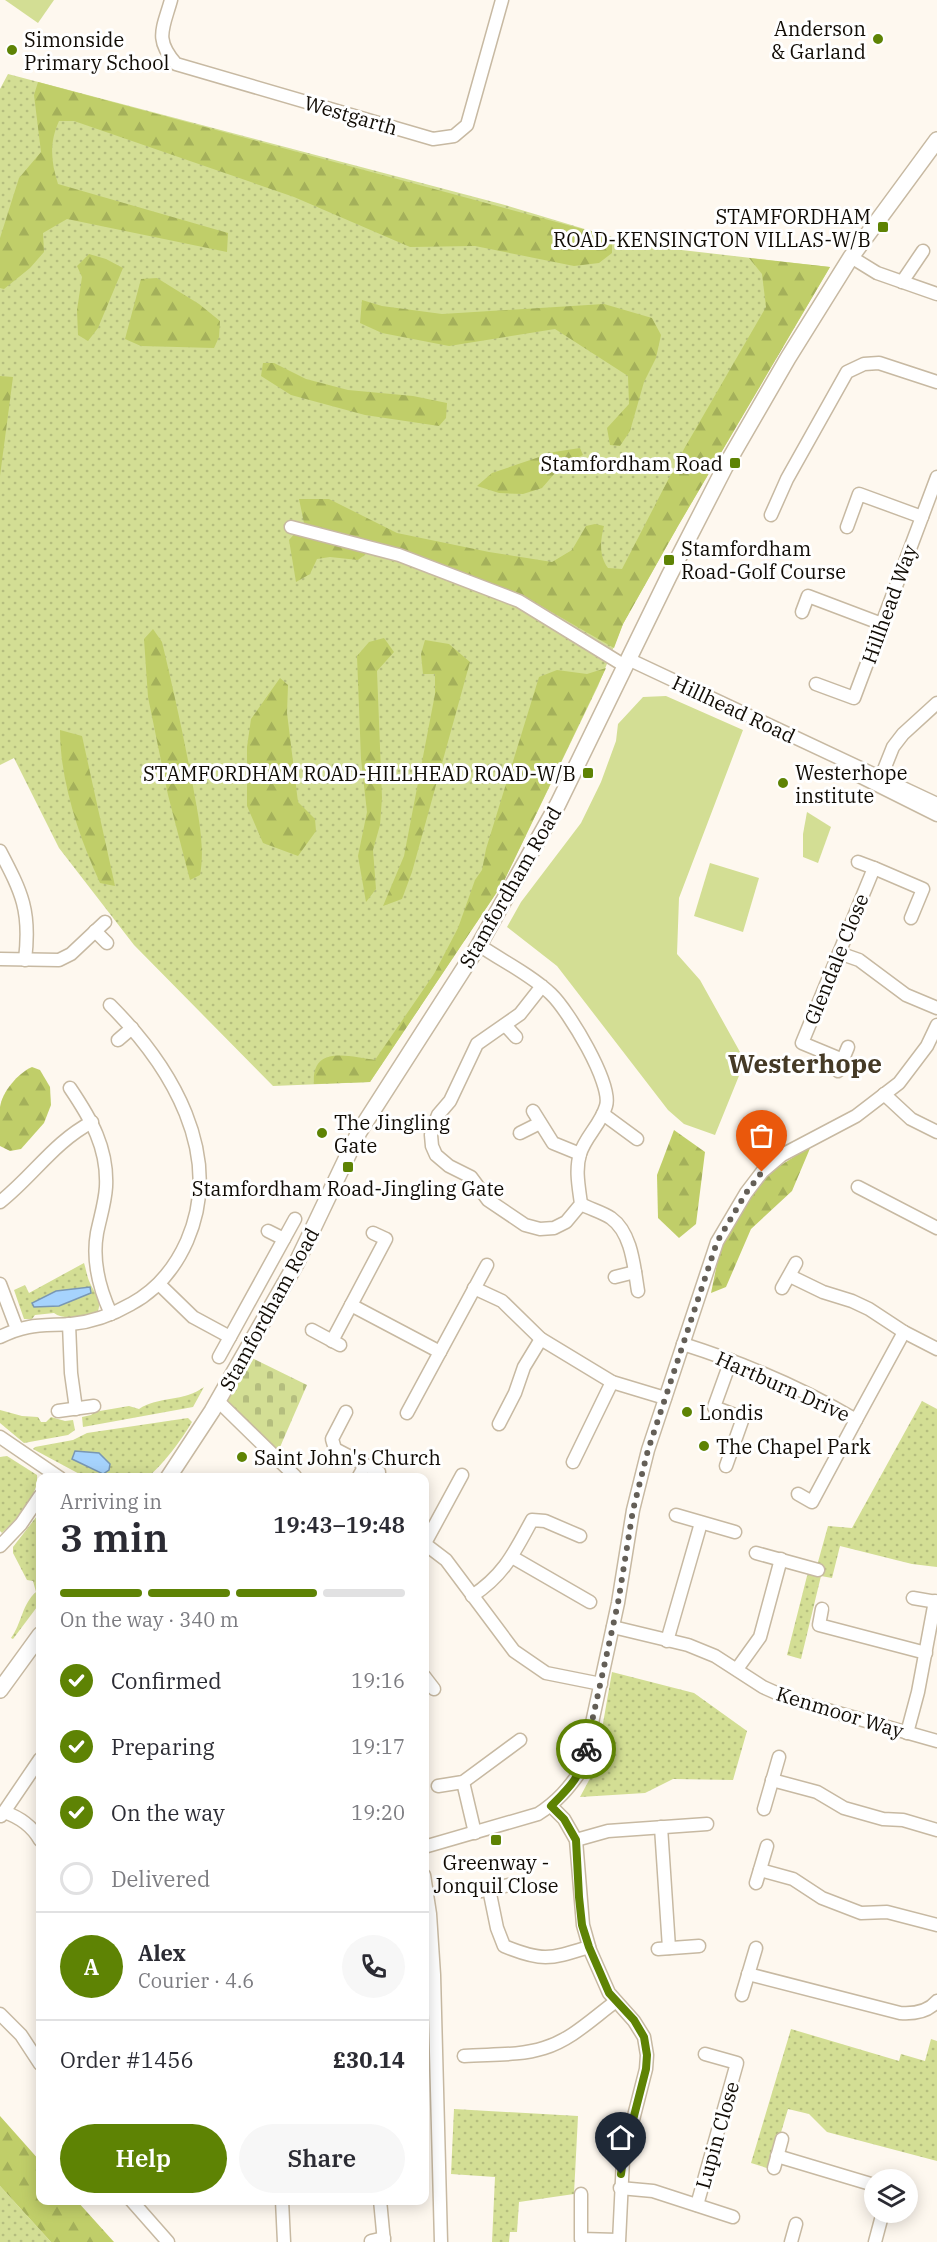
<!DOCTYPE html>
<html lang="en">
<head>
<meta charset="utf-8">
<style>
  body { margin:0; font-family:"IBM Plex Serif",serif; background:#f7f7f7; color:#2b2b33; height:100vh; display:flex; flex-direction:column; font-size:22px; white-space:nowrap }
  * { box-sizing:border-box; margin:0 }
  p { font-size:20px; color:#7c7c81 }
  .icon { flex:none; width:33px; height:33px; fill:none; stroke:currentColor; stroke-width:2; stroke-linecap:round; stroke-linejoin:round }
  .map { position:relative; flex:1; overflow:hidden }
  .side { position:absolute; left:36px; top:1473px; width:393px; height:732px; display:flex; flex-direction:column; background:#fff; border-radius:12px; box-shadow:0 3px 15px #0003 }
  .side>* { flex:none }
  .tools { position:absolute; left:864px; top:2169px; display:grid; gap:12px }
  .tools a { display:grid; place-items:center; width:54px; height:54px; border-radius:50%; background:#fff; box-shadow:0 3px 15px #0003; font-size:30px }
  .pin { position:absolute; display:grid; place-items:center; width:51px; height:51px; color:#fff; margin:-62px -26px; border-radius:50% 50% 50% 0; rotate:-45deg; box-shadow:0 0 6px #0007 }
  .pin .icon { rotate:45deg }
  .courier { position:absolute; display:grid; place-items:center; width:60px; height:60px; margin:-30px; border:4px solid #5e8304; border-radius:50%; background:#fff; color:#222; box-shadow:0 2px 8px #0007 }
  .summary em { font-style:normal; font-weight:600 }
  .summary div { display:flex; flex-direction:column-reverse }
  .summary { display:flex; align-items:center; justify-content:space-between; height:102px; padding:0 24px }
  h1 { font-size:39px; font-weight:600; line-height:45px }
  .bar { display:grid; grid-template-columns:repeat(4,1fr); gap:9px 6px; align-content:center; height:72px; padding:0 24px }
  .bar i { height:8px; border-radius:4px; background:#e1e1e2 }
  .bar .on { background:#5e8304 }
  .bar p { grid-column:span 4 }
  .line { display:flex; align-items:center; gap:15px; padding:0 24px; border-top:2px solid #e1e1e2 }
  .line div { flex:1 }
  .round { display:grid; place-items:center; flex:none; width:63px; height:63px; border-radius:32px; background:#f7f7f7 }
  ol { padding:0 24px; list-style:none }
  li { display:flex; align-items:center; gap:18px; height:66px }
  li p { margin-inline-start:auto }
  li .icon { padding:6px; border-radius:50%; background:#5e8304; color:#fff; stroke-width:4 }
  li:last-child { color:#7c7c81 }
  li i { width:33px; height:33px; border:3px solid #e1e1e2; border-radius:50% }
  .cta { display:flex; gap:12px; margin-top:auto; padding:12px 24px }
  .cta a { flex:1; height:69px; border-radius:36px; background:#5e8304; color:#fff; font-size:24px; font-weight:600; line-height:69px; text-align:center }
  .cta a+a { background:#f7f7f7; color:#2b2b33 }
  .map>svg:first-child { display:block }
</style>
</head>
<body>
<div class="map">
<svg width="937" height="2242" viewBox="0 0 937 2242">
  <defs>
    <pattern id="grass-dots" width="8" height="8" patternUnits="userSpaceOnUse" patternTransform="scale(1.5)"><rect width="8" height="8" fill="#d3de94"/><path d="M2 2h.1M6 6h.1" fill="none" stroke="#b4bd7e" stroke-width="1.8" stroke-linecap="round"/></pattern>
    <pattern id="forest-firs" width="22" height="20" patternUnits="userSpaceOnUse" patternTransform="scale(1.5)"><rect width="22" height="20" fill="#c0ce69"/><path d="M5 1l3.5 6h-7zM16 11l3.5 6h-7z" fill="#a4b05a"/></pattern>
    <pattern id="cemetery-stones" width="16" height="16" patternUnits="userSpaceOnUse" patternTransform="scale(1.5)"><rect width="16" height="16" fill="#d3de94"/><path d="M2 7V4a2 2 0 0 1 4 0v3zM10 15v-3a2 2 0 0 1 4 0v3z" fill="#b4bd7e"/></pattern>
  </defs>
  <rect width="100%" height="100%" fill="#fef8ef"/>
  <g fill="url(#grass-dots)">
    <polygon points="8,74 505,205 638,245 830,267 678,526 623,624 598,686 503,883 370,1082 273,1086 134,945 59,848 14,758 0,765 0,89"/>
    <path d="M84,1263C86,1269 87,1277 90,1283C94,1292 102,1301 98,1311C86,1316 64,1321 54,1313L35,1315L32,1319H24L14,1290L25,1285L29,1293Z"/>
    <path d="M204,1387L193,1407L83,1427L82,1417L91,1415L94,1412L129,1406L139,1409C158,1396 184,1402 204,1387Z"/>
    <polygon points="922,1401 937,1409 937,1567 912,1564 840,1546 832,1578 821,1576 801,1659 787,1655 807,1576 818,1562 828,1526 852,1528"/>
    <polygon points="0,1410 22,1416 38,1417 41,1422 46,1422 51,1417 65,1421 73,1420 75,1430 68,1435 24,1443 0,1423"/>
    <path d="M188,1418L192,1422C180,1442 165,1462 148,1477H85L33,1449L35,1447L73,1440L87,1433Z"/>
    <path d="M7,1456L37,1475C39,1496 17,1519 2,1533L0,1531V1457Z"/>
    <path d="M40,1512V1603L13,1639L11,1638C22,1623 22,1604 36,1592L33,1581L27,1580L13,1553V1547Z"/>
    <polygon points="612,1672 694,1693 747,1731 733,1780 673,1779 645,1793 580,1797 595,1769"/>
    <polygon points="791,2029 899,2061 901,2054 925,2061 931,2039 937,2041 937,2161 827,2132 809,2114 788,2109 770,2169 751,2163"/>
    <polygon points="454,2109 578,2116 574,2194 519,2202 517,2232 510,2232 509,2242 492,2242 495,2177 451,2174"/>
    <polygon points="0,2186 51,2242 0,2242"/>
  </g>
  <g fill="url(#forest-firs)">
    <path d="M38,82L612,237V253L599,263L574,266L475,246L410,247L294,197L74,121H59C49,143 51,162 58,184L228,233L227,252L67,219L43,233L44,252L30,268L4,289L0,288V238L19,178L41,152L34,95Z"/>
    <polygon points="89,254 106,259 123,268 98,328 88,341 78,335 77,310 82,277 77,266"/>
    <path d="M749,258L830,267L678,526L623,624L614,648L522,595L379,544L358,560L330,557L317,559L310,574L296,582L289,540L304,523L299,499H329L397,533L489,552L552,562L572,550L586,526L595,524L604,526C600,541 599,556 608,568L622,569L684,449L766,307L762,274Z"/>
    <polygon points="157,278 199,304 220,321 219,337 214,348 141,346 125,339 141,279"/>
    <polygon points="362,300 382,306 442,314 604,304 652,318 661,335 656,358 644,382 630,431 620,446 610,445 607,428 629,404 628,376 555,329 449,346 382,333 360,323"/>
    <polygon points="263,363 274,363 306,379 348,390 413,396 447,403 446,418 439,426 365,415 291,395 261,376"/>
    <polygon points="0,376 13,377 0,476"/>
    <polygon points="580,448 583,455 562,465 542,488 523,494 499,493 477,486 492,473 554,452"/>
    <path d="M153,629L162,642C174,692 185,742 194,792C199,819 205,849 200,875L190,880L168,795L148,697L144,639Z"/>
    <polygon points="384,638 394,652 377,671 382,798 380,825 373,850 376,889 366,902 358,856 367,812 361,759 357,656 369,642"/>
    <polygon points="425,640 449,644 470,662 412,872 402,899 383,906 404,856 435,694 435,674 423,674 421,654"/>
    <path d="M606,668L503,883L370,1082L314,1084C311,1044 351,1057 375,1060L434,974L458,928L475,880L482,870L486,849L539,677L557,670L587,674Z"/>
    <polygon points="280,678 288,685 287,713 298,802 315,819 316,831 298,856 263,843 247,806 247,747 251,719"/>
    <path d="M60,730L82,736L115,886L100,883C79,837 60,781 60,730Z"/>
    <path d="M32,1067L40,1070L50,1087L51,1105L44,1123L21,1149L10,1151L0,1146C0,1133 0,1120 0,1107C2,1092 18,1073 32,1067Z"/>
    <polygon points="674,1130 705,1152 696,1224 679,1238 658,1218 657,1175"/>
    <polygon points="811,1146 792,1191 751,1229 726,1287 711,1293 720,1249 746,1203 770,1172"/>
    <polygon points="0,2116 40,2161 40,2200 77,2201 114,2242 51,2242 0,2186"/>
  </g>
  <polygon fill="url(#cemetery-stones)" points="248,1356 307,1385 277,1454 228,1407 225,1399"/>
  <g fill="#d3de94">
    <polygon points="5,0 54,0 38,23"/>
    <polygon points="666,696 743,730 679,898 677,954 700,980 745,1061 715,1135 684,1124 668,1110 557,966 507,927 521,902 581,823 601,782 616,741 618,724 643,697"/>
    <polygon points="807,812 831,827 818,863 803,857 803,834"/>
    <polygon points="710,863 759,878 743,932 694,916"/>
  </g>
  <g fill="#a6d3fd" stroke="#7997b3" stroke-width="1.5">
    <polygon points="90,1287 91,1293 59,1306 34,1307 32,1303 56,1291"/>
    <polygon points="75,1451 99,1453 110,1464 109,1470 103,1474 72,1459"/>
  </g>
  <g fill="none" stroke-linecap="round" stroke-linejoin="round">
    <defs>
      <g id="minor">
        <path d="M171,0C163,29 154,39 176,64L433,139L454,136L467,125L502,0"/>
        <polyline points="851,257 877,273 937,294"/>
        <polyline points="902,282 923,251"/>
        <polyline points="771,515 787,479 847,372 864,364 879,363 937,382"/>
        <polyline points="291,527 399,555 519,601 625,666"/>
        <polyline points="847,527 859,494 922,517"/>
        <polyline points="802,612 808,596 882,624"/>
        <polyline points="628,659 937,804"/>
        <polyline points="816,684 854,698 937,477"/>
        <polyline points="845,769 937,815"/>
        <polyline points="881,777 893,747 903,734 937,703"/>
        <path d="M0,851C22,893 31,911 25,960"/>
        <polyline points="858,862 874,868"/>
        <polyline points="95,931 107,943"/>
        <path d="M479,945C502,961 530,974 551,994C568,1010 613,1084 606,1106C601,1124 585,1137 580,1154C575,1170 579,1188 581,1204L566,1222L554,1228L540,1229L525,1225L488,1200L471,1177L449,1166L436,1155L432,1146L431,1135L434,1125L438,1115L450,1101L477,1044L520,1014L542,986"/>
        <polyline points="839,953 859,960 906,995 937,1008"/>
        <polyline points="0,959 59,960 71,954 105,922"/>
        <polyline points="505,1025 516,1037"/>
        <polyline points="118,1040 132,1028"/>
        <polyline points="843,1060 802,1043 874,868 923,889 911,918"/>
        <polyline points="838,1071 848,1047"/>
        <path d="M70,1088C91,1119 108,1148 106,1187C105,1203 100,1218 97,1233C92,1261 99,1288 111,1314"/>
        <polyline points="884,1094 911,1119 937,1132"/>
        <polyline points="533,1111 553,1143 580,1154"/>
        <polyline points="603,1114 637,1139"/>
        <polyline points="520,1133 540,1123"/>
        <polyline points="858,1187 937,1228"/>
        <path d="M0,1202C33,1176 54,1142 92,1122"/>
        <path d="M581,1204C590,1209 602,1212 611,1218C632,1233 634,1267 638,1291"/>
        <polyline points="268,1231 284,1239"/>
        <polyline points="790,1276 823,1292 852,1301 869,1309 904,1332 937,1349"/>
        <polyline points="615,1277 635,1272"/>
        <polyline points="0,1284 17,1329"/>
        <polyline points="159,1284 193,1317 230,1337"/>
        <polyline points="474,1288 502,1301 541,1339 612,1382 665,1398"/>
        <polyline points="782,1288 796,1263"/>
        <polyline points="351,1305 440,1352"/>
        <polyline points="69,1324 71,1373 76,1409"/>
        <polyline points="312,1330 340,1345"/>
        <path d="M0,1337C28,1323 42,1326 71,1324C92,1322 112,1315 131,1304C157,1290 175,1268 187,1241C225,1154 171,1066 110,1005"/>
        <polyline points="332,1341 386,1239 373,1233"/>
        <path d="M683,1344C743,1363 802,1388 856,1420L904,1332"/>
        <polyline points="219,1357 295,1219"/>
        <polyline points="218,1401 295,1476"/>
        <polyline points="58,1411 94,1406"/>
        <polyline points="346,1412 332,1439 335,1449 379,1472"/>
        <polyline points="407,1413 487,1265"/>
        <polyline points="499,1424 515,1393 524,1367 541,1339"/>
        <polyline points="0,1437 60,1478"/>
        <polyline points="573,1462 612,1382"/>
        <polyline points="726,1466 743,1418 714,1407 731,1360"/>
        <polyline points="358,1478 365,1465"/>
        <polyline points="798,1494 812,1502 856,1420"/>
        <polyline points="676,1515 735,1532"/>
        <polyline points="425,1544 446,1560 514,1651 546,1673 601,1684"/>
        <polyline points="424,1545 462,1475"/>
        <polyline points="0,1546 21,1524 40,1496"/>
        <polyline points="756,1553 818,1570"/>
        <polyline points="512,1557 590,1602"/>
        <path d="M472,1596C504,1575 514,1553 532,1520L545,1521L580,1536"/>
        <polyline points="913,1598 937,1602"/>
        <polyline points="822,1609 819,1625 926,1653"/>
        <polyline points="613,1627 688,1645 715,1656 763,1687 792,1700 937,1741"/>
        <polyline points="667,1641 701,1523"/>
        <polyline points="737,1669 760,1637 781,1559"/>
        <polyline points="424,1676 434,1689"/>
        <polyline points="907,1733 918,1692 935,1601"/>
        <polyline points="772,1780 817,1792 844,1808 883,1819 903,1820 937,1830"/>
        <polyline points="463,1782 475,1833"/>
        <polyline points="438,1786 463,1782 520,1740"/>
        <polyline points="551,1806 564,1819 576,1840 583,1925 590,1950 609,1993 634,2021 644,2037 647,2055 646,2069 623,2159 619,2242"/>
        <polyline points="764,1809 779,1757"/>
        <polyline points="4,1812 40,1759"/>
        <path d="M1,1816L4,1812C19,1817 32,1826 40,1840"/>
        <polyline points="661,1827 669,1948"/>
        <polyline points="576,1840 608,1831 707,1824"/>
        <path d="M424,1847L538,1814C557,1802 569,1788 582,1769L618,1603L633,1510L648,1450L717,1242L746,1193L762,1172L782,1155L856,1116L899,1083L927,1046L937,1025"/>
        <polyline points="760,1870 793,1879 822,1898 861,1913 887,1912 937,1925"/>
        <polyline points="424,1875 430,1914 434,1975 441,2242"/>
        <polyline points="756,1883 767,1846"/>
        <path d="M489,1889L497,1928L504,1946C543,1962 550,1959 589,1947"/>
        <polyline points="477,1892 518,1883"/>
        <polyline points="658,1949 699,1946"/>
        <path d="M748,1974L900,2013C914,2014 928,2012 937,2001"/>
        <polyline points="742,1995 756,1948"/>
        <polyline points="0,2014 21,2035 40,2064"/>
        <path d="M464,2056C490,2054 519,2056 544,2048C571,2040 593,2018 615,2002"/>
        <polyline points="777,2156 874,2185"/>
        <polyline points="774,2168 782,2139"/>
        <polyline points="620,2188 653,2191 733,2217"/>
        <polyline points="581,2194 581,2239 618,2240"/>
        <polyline points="131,2200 168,2242"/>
        <polyline points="282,2200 284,2242"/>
        <polyline points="380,2200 384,2242"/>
        <polyline points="697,2205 737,2063 705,2054"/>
        <polyline points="371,2241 384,2238"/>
        <polyline points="791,2242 796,2224"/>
        <polyline points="875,2242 883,2212"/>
      </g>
      <g id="major">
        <polyline points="168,1478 212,1411 297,1262 359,1132 479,945 558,804 669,576 725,467 788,358 851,257 937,140"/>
        <polyline points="0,1690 40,1635"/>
      </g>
    </defs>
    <use href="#minor" stroke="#c7b9a2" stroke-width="15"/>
    <use href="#major" stroke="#c7b9a2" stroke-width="18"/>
    <use href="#minor" stroke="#fff" stroke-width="12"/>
    <use href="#major" stroke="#fff" stroke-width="15"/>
  </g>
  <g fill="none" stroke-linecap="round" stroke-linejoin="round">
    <polyline stroke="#645f57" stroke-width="6" stroke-dasharray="0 10.8" points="586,1749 618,1603 633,1510 648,1450 717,1242 746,1193 762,1172"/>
    <path stroke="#5e8304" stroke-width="8" d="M586,1749C580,1778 571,1786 551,1806L564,1819L576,1840L579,1897L582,1925L589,1947L609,1993L634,2020L644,2037L647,2055L646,2069L623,2159L621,2174"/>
  </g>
  <g fill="#5e8304" stroke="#fff" stroke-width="2">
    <circle cx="878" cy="39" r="6"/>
    <circle cx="12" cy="50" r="6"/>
    <rect x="877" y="221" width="12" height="12" rx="3"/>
    <rect x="729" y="457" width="12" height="12" rx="3"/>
    <rect x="663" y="554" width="12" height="12" rx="3"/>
    <rect x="582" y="767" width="12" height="12" rx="3"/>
    <circle cx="783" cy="783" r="6"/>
    <circle cx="322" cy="1133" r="6"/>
    <rect x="342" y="1161" width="12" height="12" rx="3"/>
    <circle cx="687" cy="1412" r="6"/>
    <circle cx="704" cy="1446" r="6"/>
    <circle cx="242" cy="1457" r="6"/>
    <rect x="490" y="1834" width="12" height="12" rx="3"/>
  </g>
  <g text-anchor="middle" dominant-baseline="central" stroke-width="6" stroke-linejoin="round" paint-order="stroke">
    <g font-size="20" fill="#110c05" stroke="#fff" text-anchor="start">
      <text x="866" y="28" text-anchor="end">Anderson<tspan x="866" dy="23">&amp; Garland</tspan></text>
      <text x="24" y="39">Simonside<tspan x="24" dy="23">Primary School</tspan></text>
      <text x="871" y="216" text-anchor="end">STAMFORDHAM<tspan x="871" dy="23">ROAD-KENSINGTON VILLAS-W/B</tspan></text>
      <text x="723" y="463" text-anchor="end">Stamfordham Road</text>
      <text x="681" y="548">Stamfordham<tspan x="681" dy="23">Road-Golf Course</tspan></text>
      <text x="795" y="772">Westerhope<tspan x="795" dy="23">institute</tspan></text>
      <text x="576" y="773" text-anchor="end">STAMFORDHAM ROAD-HILLHEAD ROAD-W/B</text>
      <text x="334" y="1122">The Jingling<tspan x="334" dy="23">Gate</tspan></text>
      <text x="348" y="1188" text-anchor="middle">Stamfordham Road-Jingling Gate</text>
      <text x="699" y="1412">Londis</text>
      <text x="716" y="1446">The Chapel Park</text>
      <text x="254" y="1457">Saint John's Church</text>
      <text x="496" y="1862" text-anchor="middle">Greenway -<tspan x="496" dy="23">Jonquil Close</tspan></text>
    </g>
    <g font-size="20" fill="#110c05" stroke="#fff">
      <text transform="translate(351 115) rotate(16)">Westgarth</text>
      <text transform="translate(889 604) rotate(-70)">Hillhead Way</text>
      <text transform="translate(734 709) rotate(25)">Hillhead Road</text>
      <text transform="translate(510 887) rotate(-60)">Stamfordham Road</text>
      <text transform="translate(836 959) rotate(-68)">Glendale Close</text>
      <text transform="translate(269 1309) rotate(-61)">Stamfordham Road</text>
      <text transform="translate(783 1386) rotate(24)">Hartburn Drive</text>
      <text transform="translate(840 1712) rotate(17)">Kenmoor Way</text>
      <text transform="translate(717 2135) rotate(-74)">Lupin Close</text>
    </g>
    <g font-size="26" font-weight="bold" fill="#453a26" stroke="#fff">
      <text x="805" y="1063">Westerhope</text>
    </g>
  </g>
</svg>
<div class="tools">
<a><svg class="icon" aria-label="layers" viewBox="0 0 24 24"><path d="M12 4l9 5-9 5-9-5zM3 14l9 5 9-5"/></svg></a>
</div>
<div class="pin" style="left:762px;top:1172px;background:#ea580c"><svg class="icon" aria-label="bag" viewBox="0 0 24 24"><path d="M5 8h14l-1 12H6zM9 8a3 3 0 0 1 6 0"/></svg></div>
<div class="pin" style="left:621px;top:2174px;background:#1f2937"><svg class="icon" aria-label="home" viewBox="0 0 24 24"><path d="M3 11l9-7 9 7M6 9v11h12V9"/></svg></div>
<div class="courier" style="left:586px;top:1749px"><svg class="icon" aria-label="bike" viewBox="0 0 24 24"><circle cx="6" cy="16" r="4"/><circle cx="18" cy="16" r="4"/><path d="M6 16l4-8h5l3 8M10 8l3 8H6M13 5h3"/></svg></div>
<section class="side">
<div class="summary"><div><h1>3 min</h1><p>Arriving in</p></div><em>19:43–19:48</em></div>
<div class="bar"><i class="on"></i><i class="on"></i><i class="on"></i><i></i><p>On the way · 340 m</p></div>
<ol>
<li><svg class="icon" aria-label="check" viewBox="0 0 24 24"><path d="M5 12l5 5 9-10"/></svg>Confirmed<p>19:16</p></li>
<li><svg class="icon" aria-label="check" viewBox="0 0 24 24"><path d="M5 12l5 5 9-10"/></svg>Preparing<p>19:17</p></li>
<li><svg class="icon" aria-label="check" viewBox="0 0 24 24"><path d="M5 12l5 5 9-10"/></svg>On the way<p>19:20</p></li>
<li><i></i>Delivered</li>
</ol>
<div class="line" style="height:108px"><b class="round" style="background:#5e8304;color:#fff">A</b><div><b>Alex</b><p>Courier · 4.6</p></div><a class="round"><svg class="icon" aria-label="phone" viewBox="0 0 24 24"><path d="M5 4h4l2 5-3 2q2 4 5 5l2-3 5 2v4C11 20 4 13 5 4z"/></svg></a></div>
<div class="line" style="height:78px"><div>Order #1456</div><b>£30.14</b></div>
<div class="cta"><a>Help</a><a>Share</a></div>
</section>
</div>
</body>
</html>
